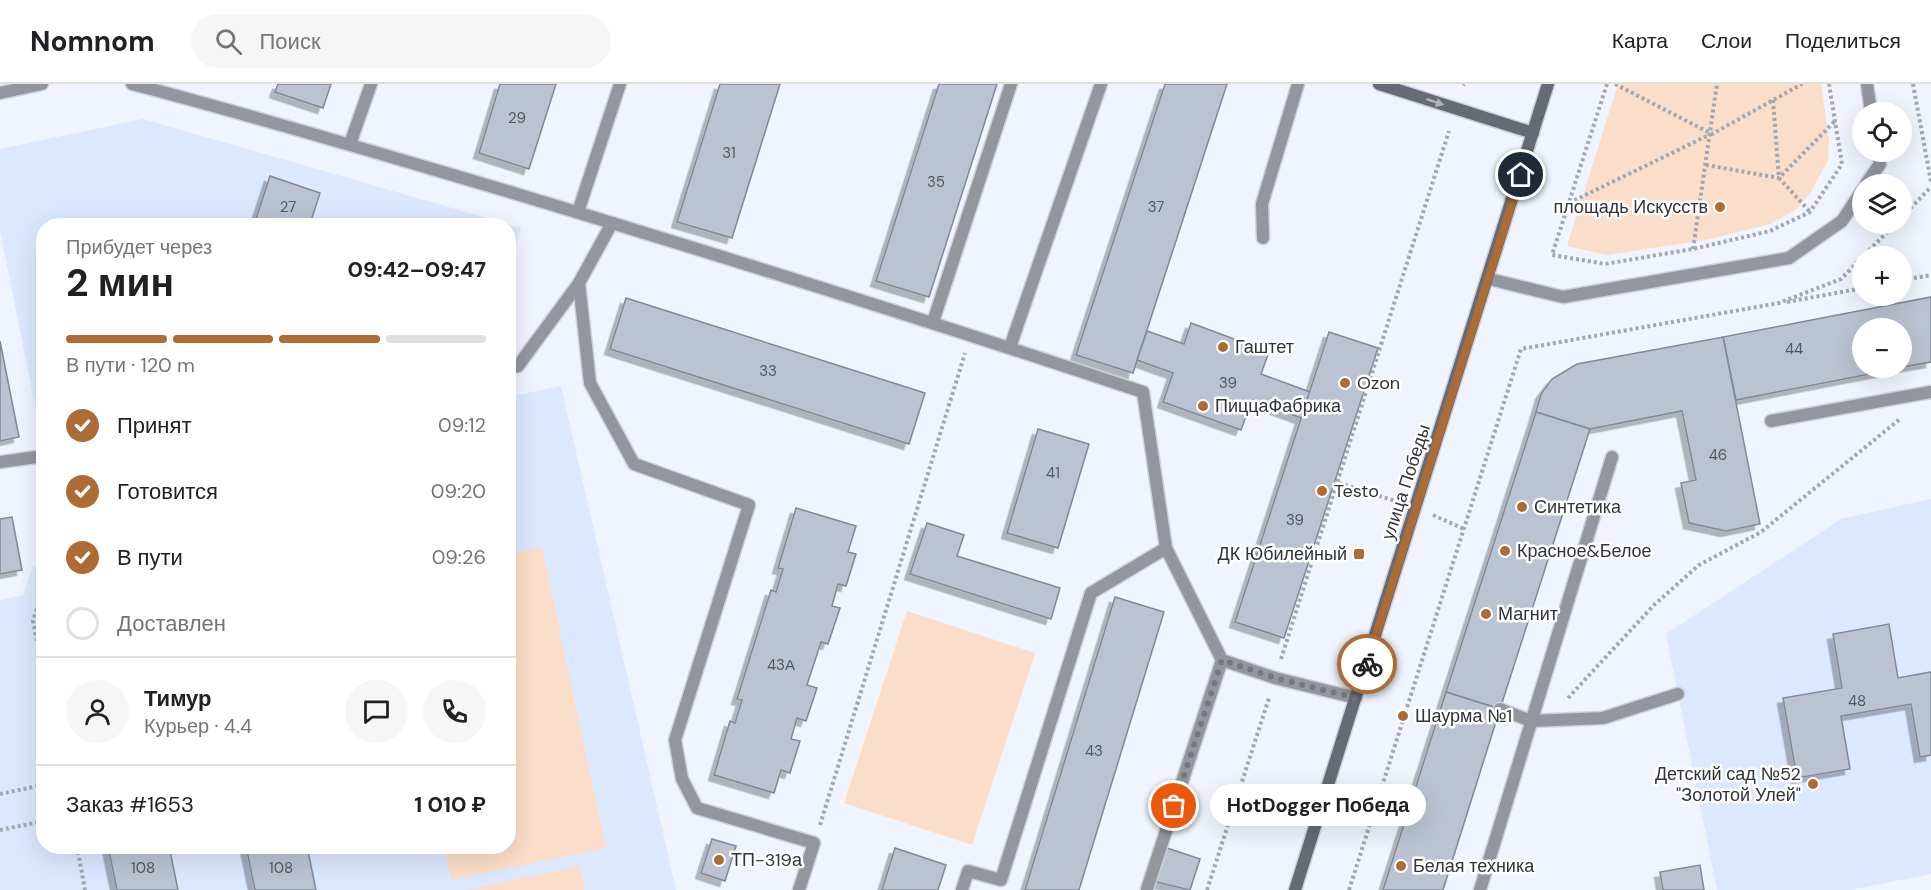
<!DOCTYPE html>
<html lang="ru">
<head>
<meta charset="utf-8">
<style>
  body { margin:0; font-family:"DM Sans",sans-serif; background:#f6f6f6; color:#202124; height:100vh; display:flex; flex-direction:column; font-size:22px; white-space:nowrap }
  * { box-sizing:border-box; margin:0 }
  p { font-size:20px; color:#757577 }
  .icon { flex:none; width:33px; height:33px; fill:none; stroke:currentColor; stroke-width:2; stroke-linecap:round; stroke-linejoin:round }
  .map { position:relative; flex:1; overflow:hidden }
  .details { position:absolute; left:36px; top:134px; width:480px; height:636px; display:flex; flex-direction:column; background:#fff; border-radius:24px; box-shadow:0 6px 24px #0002 }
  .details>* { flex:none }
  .controls { position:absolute; left:1852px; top:18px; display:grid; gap:12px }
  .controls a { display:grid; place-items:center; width:60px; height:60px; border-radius:50%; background:#fff; box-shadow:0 6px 24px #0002; font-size:30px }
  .pin { position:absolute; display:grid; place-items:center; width:51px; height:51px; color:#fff; margin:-26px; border:3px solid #fff; border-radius:50%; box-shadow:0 2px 6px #0007 }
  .courier { position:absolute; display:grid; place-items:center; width:60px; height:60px; margin:-30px; border:4px solid #ad6c36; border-radius:50%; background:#fff; color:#222; box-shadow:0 2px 8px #0007 }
  .bubble { position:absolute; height:42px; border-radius:21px; background:#fff; box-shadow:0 6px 24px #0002; font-size:20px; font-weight:700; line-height:42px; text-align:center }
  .head em { font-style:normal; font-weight:700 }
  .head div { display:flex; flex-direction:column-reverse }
  .head { display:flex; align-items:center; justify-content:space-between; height:102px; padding:0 30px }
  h1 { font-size:39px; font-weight:700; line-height:45px }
  .bar { display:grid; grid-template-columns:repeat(4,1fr); gap:9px 6px; align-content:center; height:72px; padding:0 30px }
  .bar i { height:8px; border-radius:4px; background:#e0e0e0 }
  .bar .on { background:#ad6c36 }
  .bar p { grid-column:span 4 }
  .line { display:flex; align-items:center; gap:15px; padding:0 30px; border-top:2px solid #e0e0e0 }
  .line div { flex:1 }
  .round { display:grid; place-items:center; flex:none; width:63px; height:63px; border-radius:32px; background:#f6f6f6 }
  ol { padding:0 30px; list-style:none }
  li { display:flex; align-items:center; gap:18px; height:66px }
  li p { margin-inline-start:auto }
  li .icon { padding:6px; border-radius:50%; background:#ad6c36; color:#fff; stroke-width:4 }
  li:last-child { color:#757577 }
  li i { width:33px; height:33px; border:3px solid #e0e0e0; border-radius:50% }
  header { display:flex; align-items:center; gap:36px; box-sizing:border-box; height:84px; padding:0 30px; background:#fff; border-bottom:2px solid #e0e0e0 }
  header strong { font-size:28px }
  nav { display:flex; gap:33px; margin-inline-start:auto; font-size:21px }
  .search { width:420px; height:54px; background:#f6f6f6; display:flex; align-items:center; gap:15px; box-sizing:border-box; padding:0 21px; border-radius:33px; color:#757577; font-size:22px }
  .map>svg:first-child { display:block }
</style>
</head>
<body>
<header>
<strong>Nomnom</strong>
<div class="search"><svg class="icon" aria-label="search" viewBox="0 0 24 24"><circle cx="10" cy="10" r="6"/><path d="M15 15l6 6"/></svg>Поиск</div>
<nav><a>Карта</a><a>Слои</a><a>Поделиться</a></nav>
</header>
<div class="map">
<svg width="1931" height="806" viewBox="0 0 1931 806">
  <defs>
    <filter id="shadow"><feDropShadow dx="-5.5" dy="5.5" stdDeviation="0" flood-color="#0004"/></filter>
  </defs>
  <rect width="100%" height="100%" fill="#eff4fe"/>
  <g fill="#dce8ff">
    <polygon points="143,35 521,144 509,188 508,141 44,141 44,350 41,350 0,147 0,65"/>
    <polygon points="561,302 676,806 0,806 0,516 23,511 33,482 43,481 44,762 508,762 509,313"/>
    <polygon points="1931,415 1931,790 1850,806 1717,806 1666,550 1841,435"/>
  </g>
  <g fill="#fbdec9">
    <polygon points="1618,0 1821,0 1829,55 1828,77 1809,111 1794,127 1770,140 1711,155 1607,171 1567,162"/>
    <polygon points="542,463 606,764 451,796 444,762 508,762 509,470"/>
    <polygon points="907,527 1035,569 972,761 844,719"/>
    <polygon points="580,782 584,806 468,806 468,805"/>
  </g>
  <g fill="#bbc3d2" stroke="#818997" stroke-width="1.5" filter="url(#shadow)">
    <polygon points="278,0 331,0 323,24 275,8"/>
    <polygon points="500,0 556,0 529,85 479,69"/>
    <polygon points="720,0 780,0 732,154 677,138"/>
    <polygon points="939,0 997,0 929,213 876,197"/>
    <polygon points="1165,0 1227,0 1133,289 1076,271"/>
    <polygon points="270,92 320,109 311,137 323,141 254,141"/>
    <polygon points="1931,213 1931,278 1902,283 1902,244 1863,244 1863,284 1901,284 1736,316 1723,253"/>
    <polygon points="626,214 925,309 909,360 610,265"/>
    <polygon points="1191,239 1269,268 1261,290 1310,308 1301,334 1252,316 1241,346 1163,318 1173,289 1137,276 1147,247 1184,260"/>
    <polygon points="1329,248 1378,264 1284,554 1235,538"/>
    <polygon points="1723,253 1760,440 1726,447 1689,439 1681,399 1696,396 1682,327 1590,345 1536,328 1541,310 1552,295 1577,280"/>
    <polygon points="0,257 19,353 0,357"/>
    <polygon points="1536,328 1590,345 1500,625 1446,608"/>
    <polygon points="1038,345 1089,360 1058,464 1007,449"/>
    <polygon points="796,424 856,442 848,468 856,470 846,502 838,500 832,522 840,524 828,560 821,558 807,601 817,604 806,637 797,634 791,655 800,657 790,689 781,686 774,709 714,691 730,637 735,639 742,616 737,615 771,506 776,508 783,485 778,484"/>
    <polygon points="12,433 22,486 0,490 0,435"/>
    <polygon points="927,439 964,451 957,472 1060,504 1051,535 910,490"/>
    <polygon points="1115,513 1164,528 1079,806 1025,806"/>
    <polygon points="1889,540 1898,594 1931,588 1931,671 1920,673 1911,620 1841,632 1850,685 1797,694 1783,614 1842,604 1833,550"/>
    <polygon points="1446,608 1500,625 1443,806 1383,806"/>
    <polygon points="712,755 736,762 725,797 701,789"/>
    <polygon points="108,762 169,762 178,806 117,806"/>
    <polygon points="246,762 307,762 316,806 255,806"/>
    <polygon points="895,764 946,781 938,806 882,806"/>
    <polygon points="1167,764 1200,775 1190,806 1156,798"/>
    <polygon points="1700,781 1704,806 1663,806 1660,788"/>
  </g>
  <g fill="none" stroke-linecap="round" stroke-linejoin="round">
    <defs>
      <g id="lane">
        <path d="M132,0C259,33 384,71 510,108C722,172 933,238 1143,308L1166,464L1222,576L1275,594L1356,614"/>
        <polyline points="1867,0 1871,28"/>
        <polyline points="0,9 42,0"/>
        <polyline points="350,60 371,0"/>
        <polyline points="1866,100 1880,80 1878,68"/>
        <polyline points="578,128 620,0"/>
        <polyline points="612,139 579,199 590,299 634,380 749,421 675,656 682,695 697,724 814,759 799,806"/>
        <polyline points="1263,154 1262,120 1298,0"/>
        <polyline points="1489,195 1563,213 1789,174 1842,137 1863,105"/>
        <polyline points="933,238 1011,0"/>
        <polyline points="1010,263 1101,0"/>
        <polyline points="508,284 518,282 579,199"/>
        <polyline points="1771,337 1931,308"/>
        <polyline points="0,378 44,372"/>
        <polyline points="1500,625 1531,637 1603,634 1678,610"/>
        <polyline points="1147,805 1222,576"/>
        <polyline points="962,806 968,787 1001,796 1091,509 1166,464"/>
        <polyline points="1480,806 1612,373"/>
      </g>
      <g id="secondary">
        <polyline points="1379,0 1533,49"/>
        <polyline points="1295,806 1548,0"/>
      </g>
    </defs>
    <use href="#lane" stroke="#cdd1db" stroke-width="15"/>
    <use href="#secondary" stroke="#cdd1db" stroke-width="15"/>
    <g stroke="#a3a7b0" stroke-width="4" stroke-dasharray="3 3" stroke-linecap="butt">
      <polyline points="1607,0 1552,171 1605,180 1693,165 1770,147 1810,128 1842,80 1829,0"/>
      <polyline points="1615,0 1712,50 1802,0"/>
      <polyline points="1913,0 1931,98"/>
      <polyline points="1463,1 1464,0"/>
      <polyline points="1773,16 1779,94 1810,128"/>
      <polyline points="1706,81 1779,94 1835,37"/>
      <polyline points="1569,119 1711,50"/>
      <polyline points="1902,133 1931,103"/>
      <polyline points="1693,165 1717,0"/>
      <polyline points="1902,196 1931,191"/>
      <polyline points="1787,218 1863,204"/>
      <polyline points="1339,399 1395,417"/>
      <polyline points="1433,431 1464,445"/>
      <polyline points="44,502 33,537 44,592"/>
      <polyline points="1281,575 1449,47"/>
      <polyline points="1568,614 1654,521 1699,481 1761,448 1900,335"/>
      <polyline points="0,710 38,702 44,704"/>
      <polyline points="820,741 965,269"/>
      <polyline points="0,746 44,737"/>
      <polyline points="77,762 85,806"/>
      <polyline points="1207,806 1269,614"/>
      <polyline points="1349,806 1521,265 1779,219 1841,195 1895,140"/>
    </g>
    <use href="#lane" stroke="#93979d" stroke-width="12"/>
    <use href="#secondary" stroke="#666a74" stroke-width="12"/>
  </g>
  <defs><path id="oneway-solid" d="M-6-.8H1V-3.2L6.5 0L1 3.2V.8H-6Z" transform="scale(1.5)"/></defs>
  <use fill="#b2b4ba" href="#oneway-solid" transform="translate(1435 18) rotate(18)"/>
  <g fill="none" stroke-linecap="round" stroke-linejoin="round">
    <polyline stroke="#73777f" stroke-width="6" stroke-dasharray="0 10.8" points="1174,722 1222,576 1275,594 1356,614 1367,580"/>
    <polyline stroke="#ad6c36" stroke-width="8" points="1367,580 1521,91"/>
  </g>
  <g fill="#ad6c36" stroke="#fff" stroke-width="2">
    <circle cx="1720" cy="123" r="6"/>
    <circle cx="1223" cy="263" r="6"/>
    <circle cx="1345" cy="299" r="6"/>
    <circle cx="1203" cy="322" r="6"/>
    <circle cx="1322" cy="407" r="6"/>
    <circle cx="1522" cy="423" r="6"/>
    <circle cx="1505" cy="467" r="6"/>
    <rect x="1353" y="464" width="12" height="12" rx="3"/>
    <circle cx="1486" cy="530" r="6"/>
    <circle cx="1403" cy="632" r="6"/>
    <circle cx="1813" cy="700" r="6"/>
    <circle cx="719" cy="776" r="6"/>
    <circle cx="1401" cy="782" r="6"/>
  </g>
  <g text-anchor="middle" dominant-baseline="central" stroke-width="5" stroke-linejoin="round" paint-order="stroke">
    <g font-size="15" fill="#535760">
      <text x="517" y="34">29</text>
      <text x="729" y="69">31</text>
      <text x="936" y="98">35</text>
      <text x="288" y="123">27</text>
      <text x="1156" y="123">37</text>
      <text x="1794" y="265">44</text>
      <text x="768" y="287">33</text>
      <text x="1228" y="299">39</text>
      <text x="1718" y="371">46</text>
      <text x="1053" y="389">41</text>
      <text x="1295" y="436">39</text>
      <text x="781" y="581">43А</text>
      <text x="1857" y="617">48</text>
      <text x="1094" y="667">43</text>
      <text x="143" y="784">108</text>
      <text x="281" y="784">108</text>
    </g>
    <g font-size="18" fill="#30333a" stroke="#fff" text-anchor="start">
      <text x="1708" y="123" text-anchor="end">площадь Искусств</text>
      <text x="1235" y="263">Гаштет</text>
      <text x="1357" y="299">Ozon</text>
      <text x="1215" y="322">ПиццаФабрика</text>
      <text x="1334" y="407">Testo</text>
      <text x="1534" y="423">Синтетика</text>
      <text x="1517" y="467">Красное&amp;Белое</text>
      <text x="1347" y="470" text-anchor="end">ДК Юбилейный</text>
      <text x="1498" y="530">Магнит</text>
      <text x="1415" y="632">Шаурма №1</text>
      <text x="1801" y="690" text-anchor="end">Детский сад №52<tspan x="1801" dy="21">"Золотой Улей"</tspan></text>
      <text x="731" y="776">ТП-319а</text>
      <text x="1413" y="782">Белая техника</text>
    </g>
    <g font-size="18" fill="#30333a" stroke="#fff">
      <text transform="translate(1406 398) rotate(-72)">улица Победы</text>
    </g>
  </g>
</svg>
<div class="controls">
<a><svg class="icon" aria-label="locate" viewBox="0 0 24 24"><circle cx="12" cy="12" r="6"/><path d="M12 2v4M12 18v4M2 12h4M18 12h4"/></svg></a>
<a><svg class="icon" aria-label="layers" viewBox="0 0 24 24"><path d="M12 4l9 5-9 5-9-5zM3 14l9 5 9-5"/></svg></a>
<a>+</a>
<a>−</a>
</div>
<div class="pin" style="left:1174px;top:722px;background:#ea580c"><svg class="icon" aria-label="bag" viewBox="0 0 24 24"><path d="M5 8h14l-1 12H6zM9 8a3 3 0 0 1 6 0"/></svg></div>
<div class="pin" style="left:1521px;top:91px;background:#1f2937"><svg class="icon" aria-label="home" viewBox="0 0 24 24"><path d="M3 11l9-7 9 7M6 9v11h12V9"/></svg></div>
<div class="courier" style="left:1367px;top:580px"><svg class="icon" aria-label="bike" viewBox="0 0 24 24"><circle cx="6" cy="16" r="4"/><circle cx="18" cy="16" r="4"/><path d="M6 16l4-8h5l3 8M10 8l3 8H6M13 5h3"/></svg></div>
<div class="bubble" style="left:1210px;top:700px;width:216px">HotDogger Победа</div>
<section class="details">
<div class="head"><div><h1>2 мин</h1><p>Прибудет через</p></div><em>09:42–09:47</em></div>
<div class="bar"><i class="on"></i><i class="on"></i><i class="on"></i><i></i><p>В пути · 120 m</p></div>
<ol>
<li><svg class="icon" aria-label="check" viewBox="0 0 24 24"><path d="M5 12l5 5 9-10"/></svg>Принят<p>09:12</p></li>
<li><svg class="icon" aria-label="check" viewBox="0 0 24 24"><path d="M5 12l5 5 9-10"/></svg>Готовится<p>09:20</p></li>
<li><svg class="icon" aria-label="check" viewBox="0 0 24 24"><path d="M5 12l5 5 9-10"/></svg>В пути<p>09:26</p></li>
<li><i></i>Доставлен</li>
</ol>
<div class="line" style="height:108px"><a class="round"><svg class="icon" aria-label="person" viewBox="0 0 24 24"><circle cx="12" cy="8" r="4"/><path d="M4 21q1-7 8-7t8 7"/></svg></a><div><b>Тимур</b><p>Курьер · 4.4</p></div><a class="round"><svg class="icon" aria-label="chat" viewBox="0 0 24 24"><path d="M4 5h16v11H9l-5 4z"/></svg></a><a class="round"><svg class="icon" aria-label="phone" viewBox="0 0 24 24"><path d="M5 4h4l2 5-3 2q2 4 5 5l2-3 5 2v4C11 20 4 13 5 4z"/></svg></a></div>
<div class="line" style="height:78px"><div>Заказ #1653</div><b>1 010 ₽</b></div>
</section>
</div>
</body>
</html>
